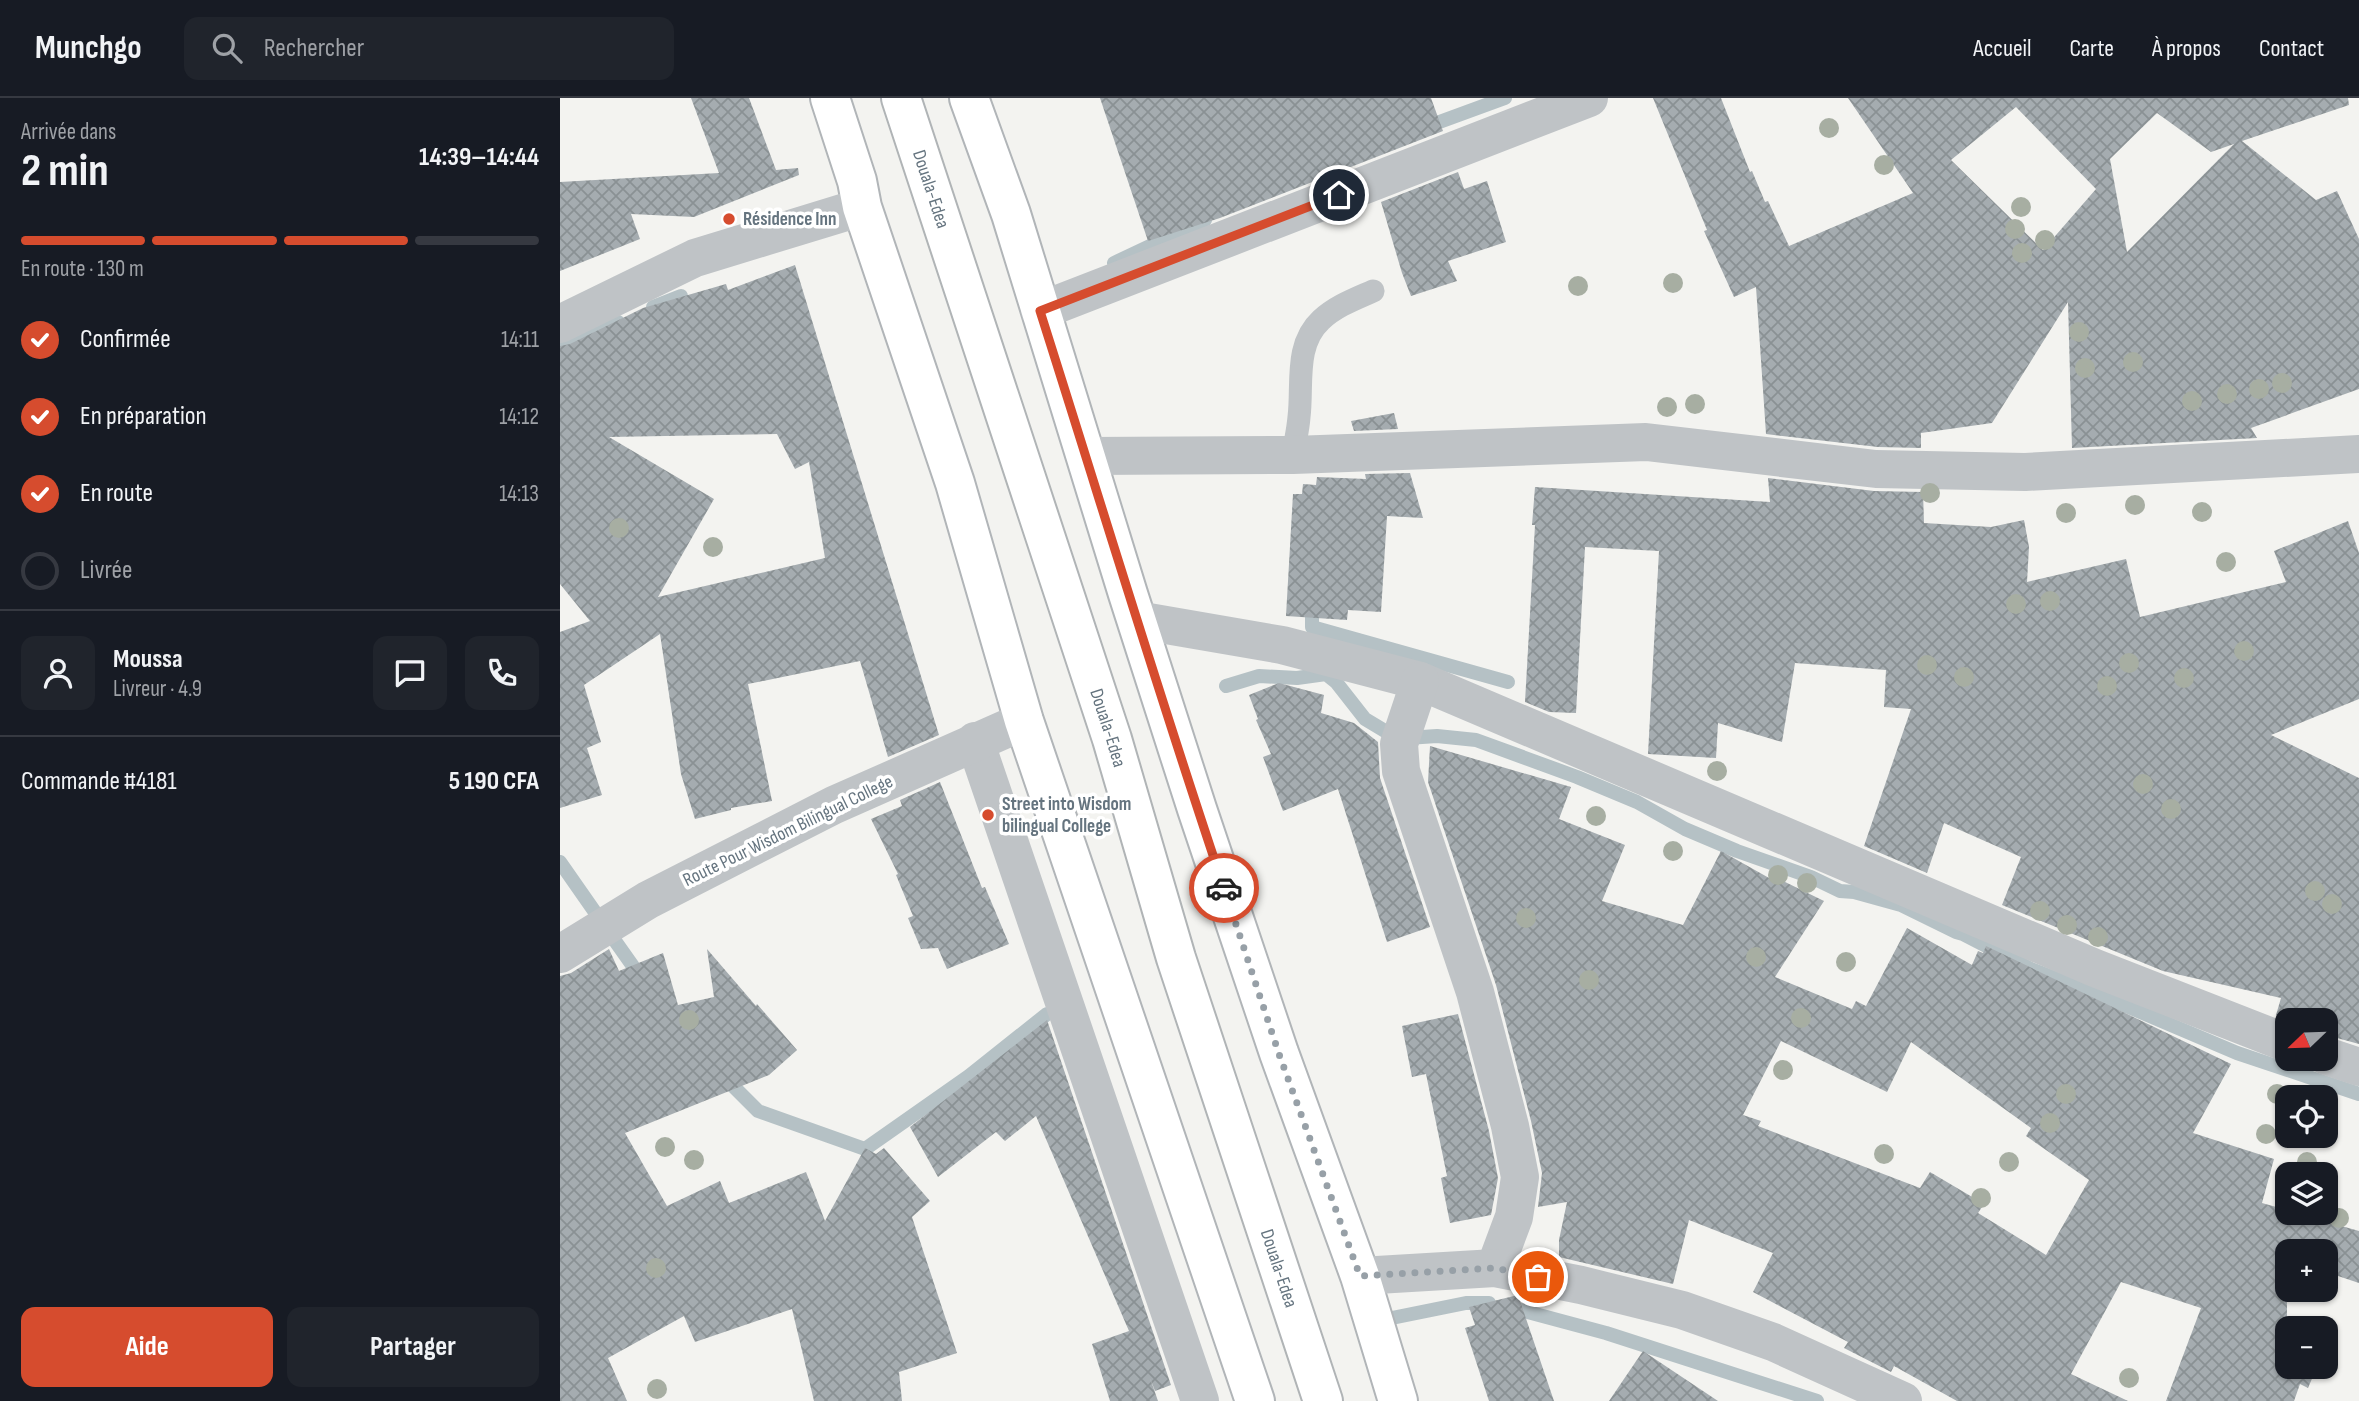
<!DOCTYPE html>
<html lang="fr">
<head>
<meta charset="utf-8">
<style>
  body { margin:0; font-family:"Sofia Sans Condensed",sans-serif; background:#20242c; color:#f1f3f6; height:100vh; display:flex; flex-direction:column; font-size:26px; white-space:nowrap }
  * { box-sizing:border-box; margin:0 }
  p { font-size:23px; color:#9ea1a6 }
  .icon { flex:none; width:38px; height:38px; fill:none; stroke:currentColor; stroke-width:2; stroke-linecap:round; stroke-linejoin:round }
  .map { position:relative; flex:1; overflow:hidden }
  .side { display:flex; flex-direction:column; background:#171b24; width:560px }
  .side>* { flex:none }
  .needle { width:46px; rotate:247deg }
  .buttons { position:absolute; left:1715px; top:910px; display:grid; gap:14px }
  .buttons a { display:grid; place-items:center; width:63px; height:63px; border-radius:14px; background:#171b24; box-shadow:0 2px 5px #0004; font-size:35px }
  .pin { position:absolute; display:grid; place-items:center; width:60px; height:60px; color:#fff; margin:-30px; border:4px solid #fff; border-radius:50%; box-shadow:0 2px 7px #0007 }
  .courier { position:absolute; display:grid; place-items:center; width:70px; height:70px; margin:-35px; border:5px solid #d64c2e; border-radius:50%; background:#fff; color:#222; box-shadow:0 2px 9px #0007 }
  .headline em { font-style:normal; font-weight:700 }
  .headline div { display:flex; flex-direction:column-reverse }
  .headline { display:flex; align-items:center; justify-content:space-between; height:119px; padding:0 21px }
  h1 { font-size:46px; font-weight:700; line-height:52px }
  .bar { display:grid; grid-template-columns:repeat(4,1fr); gap:10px 7px; align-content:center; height:84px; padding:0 21px }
  .bar i { height:9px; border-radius:5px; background:#363941 }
  .bar .selected { background:#d64c2e }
  .bar p { grid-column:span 4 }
  .line { display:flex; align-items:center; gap:18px; padding:0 21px; border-top:2px solid #363941 }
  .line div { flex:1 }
  .round { display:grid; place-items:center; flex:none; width:74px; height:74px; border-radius:14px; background:#20242c }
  ol { padding:0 21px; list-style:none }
  li { display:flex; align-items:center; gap:21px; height:77px }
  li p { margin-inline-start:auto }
  li .icon { padding:7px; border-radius:50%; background:#d64c2e; color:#fff; stroke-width:4 }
  li:last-child { color:#9ea1a6 }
  li i { width:38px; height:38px; border:4px solid #363941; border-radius:50% }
  .action { display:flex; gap:14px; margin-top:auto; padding:14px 21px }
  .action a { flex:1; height:80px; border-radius:14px; background:#d64c2e; color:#fff; font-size:28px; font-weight:700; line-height:80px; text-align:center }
  .action a+a { background:#20242c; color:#f1f3f6 }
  header { display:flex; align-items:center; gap:42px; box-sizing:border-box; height:98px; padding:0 35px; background:#171b24; border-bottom:2px solid #363941 }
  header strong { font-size:33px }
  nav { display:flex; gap:38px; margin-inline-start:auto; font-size:24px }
  .search { width:490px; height:63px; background:#20242c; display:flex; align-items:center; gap:18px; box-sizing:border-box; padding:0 24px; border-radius:14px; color:#9ea1a6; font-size:26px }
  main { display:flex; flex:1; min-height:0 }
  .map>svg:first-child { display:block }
</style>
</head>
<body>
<header>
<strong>Munchgo</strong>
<div class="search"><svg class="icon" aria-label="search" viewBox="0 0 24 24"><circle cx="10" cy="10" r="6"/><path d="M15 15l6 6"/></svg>Rechercher</div>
<nav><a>Accueil</a><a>Carte</a><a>À propos</a><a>Contact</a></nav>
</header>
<main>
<section class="side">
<div class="headline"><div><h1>2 min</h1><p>Arrivée dans</p></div><em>14:39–14:44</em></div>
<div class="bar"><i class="selected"></i><i class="selected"></i><i class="selected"></i><i></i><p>En route · 130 m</p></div>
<ol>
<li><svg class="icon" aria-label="check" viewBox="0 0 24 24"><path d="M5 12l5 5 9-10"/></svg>Confirmée<p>14:11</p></li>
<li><svg class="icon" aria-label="check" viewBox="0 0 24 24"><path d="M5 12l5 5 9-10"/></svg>En préparation<p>14:12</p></li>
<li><svg class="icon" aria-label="check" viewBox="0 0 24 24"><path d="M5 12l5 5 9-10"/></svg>En route<p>14:13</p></li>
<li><i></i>Livrée</li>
</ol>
<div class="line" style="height:126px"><a class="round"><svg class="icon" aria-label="person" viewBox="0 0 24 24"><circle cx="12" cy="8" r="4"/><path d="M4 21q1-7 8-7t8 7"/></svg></a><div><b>Moussa</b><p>Livreur · 4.9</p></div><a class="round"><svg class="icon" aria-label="chat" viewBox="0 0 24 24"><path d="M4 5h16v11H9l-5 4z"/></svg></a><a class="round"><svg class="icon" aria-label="phone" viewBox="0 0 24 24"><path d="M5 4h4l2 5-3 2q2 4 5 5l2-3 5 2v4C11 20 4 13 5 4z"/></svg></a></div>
<div class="line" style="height:91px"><div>Commande #4181</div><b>5 190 CFA</b></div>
<div class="action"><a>Aide</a><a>Partager</a></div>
</section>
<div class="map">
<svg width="1799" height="1303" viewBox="0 0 1799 1303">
  <defs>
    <pattern id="building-cross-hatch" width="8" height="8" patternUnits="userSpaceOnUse" patternTransform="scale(1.75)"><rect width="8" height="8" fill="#a5acb0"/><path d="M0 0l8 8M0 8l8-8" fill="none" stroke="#8a9194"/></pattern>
  </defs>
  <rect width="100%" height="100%" fill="#f3f3f0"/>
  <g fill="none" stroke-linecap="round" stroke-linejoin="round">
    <g stroke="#b5c1c5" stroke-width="14">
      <polyline points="863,30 945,0"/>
      <polyline points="554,165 645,122"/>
      <polyline points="93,209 121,198"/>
      <polyline points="0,252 13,242 58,224"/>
      <polyline points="752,514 752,529 948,584"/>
      <polyline points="666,588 699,578 737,580 766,576 776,584 805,621 825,633 847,640 877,638 916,642 1017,679 1077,704 1125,731 1177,753 1251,779 1280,793 1294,794 1341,807 1396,834 1403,836 1471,871 1557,904 1677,955 1799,996"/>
      <polyline points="0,764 37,817"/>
      <polyline points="53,840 82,881"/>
      <polyline points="162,977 198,1013 305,1051 409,978 487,916"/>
      <polyline points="945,1208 1046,1235 1257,1303"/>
      <polyline points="817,1223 906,1205 929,1205"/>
    </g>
  </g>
  <g fill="url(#building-cross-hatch)" fill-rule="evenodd">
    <polygon points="131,0 189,0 216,72 238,70 239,77 134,119 71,116 80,141 0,173 0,84 159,75"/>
    <polygon points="540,0 871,0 883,33 660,120 588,143"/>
    <path d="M1093,0H1161L1190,74L1192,73L1205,104L1208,103L1229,148L1353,95L1288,0H1788L1789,7L1682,43L1756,102L1777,93L1799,141V291L1691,330L1697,340L1512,350L1508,204L1432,325L1361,335V350L1318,349L1206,336L1196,189L1174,199L1144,133L1147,132ZM1456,9L1536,91L1483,152L1391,62ZM1597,15L1651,54L1674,46L1567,154L1550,61Z"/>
    <polygon points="898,74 904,91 927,83 946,144 888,163 897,183 851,198 842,175 821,104"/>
    <path d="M235,167L379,637L328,659L300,563L188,586L212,703L171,710V712L135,721L121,676L100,536L24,587L41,644L27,650L42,697L0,710V534L30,523L0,486V248L10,246L83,210L166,186L168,192ZM217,336L235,371L249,364L265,460L98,499L154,401L49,339Z"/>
    <polygon points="834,315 838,331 794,333 791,323"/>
    <polygon points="850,375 863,420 827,418 821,514 788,512 787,522 726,518 733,396 742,396 743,386 756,387 757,379 806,381 805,376"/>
    <polygon points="1208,380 1314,393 1363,394 1364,425 1431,429 1464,422 1469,449 1467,484 1566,461 1580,519 1726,484 1714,453 1788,423 1799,455 1799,601 1711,637 1799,680 1799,946 1766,937 1766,922 1729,922 1716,917 1721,900 1603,873 1442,807 1461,759 1384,725 1367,775 1304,748 1351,611 1324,609 1326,572 1235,565 1222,644 1158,625 1156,660 1088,656 1099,453 1025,449 1016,615 989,614 965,604 975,427 972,427 975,389 1210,404"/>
    <polygon points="719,585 764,597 761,615 794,625 818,644 820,680 870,829 827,844 778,691 723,713 703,659 711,656 696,622 698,621 689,597"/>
    <path d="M870,648L1011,689L999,721L1065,747L1042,803L1123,827L1161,753L1218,785L1219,781L1264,803L1215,879L1292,911L1296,903L1306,908L1347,830L1412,867L1418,853L1423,855L1426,848L1671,966L1633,1035L1714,1061L1702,1105L1727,1112V1115H1736L1799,1133V1185L1766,1174V1153H1727V1269H1757L1748,1290L1740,1286L1734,1303H1606L1641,1210L1561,1184L1511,1276L1568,1303H1397L1334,1268L1331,1274L1284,1250L1288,1244L1193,1194L1213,1155L1129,1122L1113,1186L999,1159V1142L1007,1104L978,1109L982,1075L971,1023L936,887L868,684ZM1221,943L1327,994L1351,944L1471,1030L1466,1038L1529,1082L1486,1157L1418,1115L1424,1106L1370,1074L1360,1090L1198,1028L1201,1023L1183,1017Z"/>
    <polygon points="380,684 422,790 425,789 449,846 387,871 378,850 361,851 348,820 353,818 336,777 338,776 311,721 342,708 340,702"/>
    <polygon points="49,851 59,873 103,855 118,907 154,899 147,851 196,908 197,906 237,952 209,977 65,1035 107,1108 160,1083 169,1105 246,1074 265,1123 305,1050 316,1056 324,1050 370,1103 352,1119 397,1255 339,1274 342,1303 254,1303 232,1211 135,1244 124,1218 48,1260 67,1303 0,1303 0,878 11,875"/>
    <polygon points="898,916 929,1033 938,1080 931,1117 890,1125 881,1080 887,1078 866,976 852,979 842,928"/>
    <polygon points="487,922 611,1287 595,1293 590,1280 598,1303 550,1303 532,1246 569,1233 476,1018 445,1043 436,1034 378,1079 350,1029"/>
    <polygon points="958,1197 994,1303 929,1303 905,1230 915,1227 909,1209"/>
    <polygon points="1083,1253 1158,1303 1049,1303"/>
  </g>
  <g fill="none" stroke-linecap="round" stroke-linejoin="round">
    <defs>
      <g id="primary">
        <polyline points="270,0 297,83 302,109 395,385 464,623 695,1303"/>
        <polyline points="409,0 451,116 568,496 637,711 719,955 800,1178 838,1303"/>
      </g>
      <g id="highway">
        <path id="s1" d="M341,0L552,641L616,860L763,1303"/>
      </g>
    </defs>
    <use href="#primary" stroke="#b1b5b8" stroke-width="42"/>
    <use href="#highway" stroke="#b0b4b6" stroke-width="42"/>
    <path stroke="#bfc3c6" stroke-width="23" d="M733,357C735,344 738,332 739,319C743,287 734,247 761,222C776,208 795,201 813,193"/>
    <g stroke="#bfc3c6" stroke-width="38">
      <polyline points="480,213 1029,0"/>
      <polyline points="0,226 135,160 302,109"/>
      <polyline points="527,358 733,357 1086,344 1316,371 1465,374 1799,356"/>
      <polyline points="577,522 722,547 860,583 1535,870 1727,945"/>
      <polyline points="860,583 839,646 841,673 915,894 950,1028 960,1079 954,1119 935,1170"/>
      <polyline points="415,643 640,1303"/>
      <polyline points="0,856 88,802 274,707 464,623"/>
      <polyline points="1766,958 1799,969"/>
      <polyline points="800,1178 935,1170 1021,1187 1122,1212 1213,1244 1343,1303"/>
    </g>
    <use href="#primary" stroke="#fff" stroke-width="38"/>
    <use href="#highway" stroke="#fff" stroke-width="38"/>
  </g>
  <g fill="#a7aea2">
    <circle cx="1269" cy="30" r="10"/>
    <circle cx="1324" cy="67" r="10"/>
    <circle cx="1461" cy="109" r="10"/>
    <circle cx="1455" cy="131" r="10"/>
    <circle cx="1485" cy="142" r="10"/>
    <circle cx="1462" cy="155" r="10"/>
    <circle cx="1113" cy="185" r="10"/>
    <circle cx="1018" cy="188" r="10"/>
    <circle cx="1519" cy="234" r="10"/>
    <circle cx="1573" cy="264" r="10"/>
    <circle cx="1525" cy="270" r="10"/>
    <circle cx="1722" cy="285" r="10"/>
    <circle cx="1699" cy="291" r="10"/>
    <circle cx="1667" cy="296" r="10"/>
    <circle cx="1632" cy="303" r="10"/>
    <circle cx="1135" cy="306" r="10"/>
    <circle cx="1107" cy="309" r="10"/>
    <circle cx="1370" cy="395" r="10"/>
    <circle cx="1575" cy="407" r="10"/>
    <circle cx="1642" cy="414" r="10"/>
    <circle cx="1506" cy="415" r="10"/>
    <circle cx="59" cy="430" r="10"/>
    <circle cx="153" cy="449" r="10"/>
    <circle cx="1666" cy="464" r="10"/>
    <circle cx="1490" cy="503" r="10"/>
    <circle cx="1456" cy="506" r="10"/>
    <circle cx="1684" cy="553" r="10"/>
    <circle cx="1569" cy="565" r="10"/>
    <circle cx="1367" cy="567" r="10"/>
    <circle cx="1404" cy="579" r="10"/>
    <circle cx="1624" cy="580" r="10"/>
    <circle cx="1547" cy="588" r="10"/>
    <circle cx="1157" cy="673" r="10"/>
    <circle cx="1583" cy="686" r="10"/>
    <circle cx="1611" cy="711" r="10"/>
    <circle cx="1036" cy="718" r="10"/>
    <circle cx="1113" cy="753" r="10"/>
    <circle cx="1218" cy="777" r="10"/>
    <circle cx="1247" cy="785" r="10"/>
    <circle cx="1755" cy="793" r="10"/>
    <circle cx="1772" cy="806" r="10"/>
    <circle cx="1480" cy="813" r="10"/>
    <circle cx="966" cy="820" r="10"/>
    <circle cx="1507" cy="827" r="10"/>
    <circle cx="1538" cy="839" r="10"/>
    <circle cx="1196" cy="859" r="10"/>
    <circle cx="1286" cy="864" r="10"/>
    <circle cx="1029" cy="882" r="10"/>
    <circle cx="1241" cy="920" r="10"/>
    <circle cx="129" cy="922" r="10"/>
    <circle cx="1223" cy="972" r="10"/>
    <circle cx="1506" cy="996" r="10"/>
    <circle cx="1717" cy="996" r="10"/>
    <circle cx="1490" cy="1025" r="10"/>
    <circle cx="1706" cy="1036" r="10"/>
    <circle cx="105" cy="1049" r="10"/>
    <circle cx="1324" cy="1056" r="10"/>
    <circle cx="134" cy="1062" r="10"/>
    <circle cx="1449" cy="1064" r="10"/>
    <circle cx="1747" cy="1064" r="10"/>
    <circle cx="1421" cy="1100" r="10"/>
    <circle cx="1779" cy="1120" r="10"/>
    <circle cx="96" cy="1170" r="10"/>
    <circle cx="1569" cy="1280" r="10"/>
    <circle cx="97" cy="1291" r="10"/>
  </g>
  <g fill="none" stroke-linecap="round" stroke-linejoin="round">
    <polyline stroke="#97a0a7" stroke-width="7" stroke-dasharray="0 12.6" points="664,790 719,956 800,1178 935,1170 978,1179"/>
    <path stroke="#d64c2e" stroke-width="9" d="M664,790C599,598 541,405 480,213L779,97"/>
  </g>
  <g fill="#d64c2e" stroke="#fff" stroke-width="2.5">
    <circle cx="169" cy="121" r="7"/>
    <circle cx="428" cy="717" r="7"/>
  </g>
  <g text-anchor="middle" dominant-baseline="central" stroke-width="7" stroke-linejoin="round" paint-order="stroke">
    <g font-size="19" fill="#65747f" stroke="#fff">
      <text stroke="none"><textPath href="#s1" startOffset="96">Douala-Edea</textPath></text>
      <text stroke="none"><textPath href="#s1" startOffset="663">Douala-Edea</textPath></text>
      <text transform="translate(228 733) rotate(-26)">Route Pour Wisdom Bilingual College</text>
      <text stroke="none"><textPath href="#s1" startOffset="1230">Douala-Edea</textPath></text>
    </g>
    <g font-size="19" font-weight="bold" fill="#65747f" stroke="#fff" text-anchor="start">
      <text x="183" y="121">Résidence Inn</text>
      <text x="442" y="706">Street into Wisdom<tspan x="442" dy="22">bilingual College</tspan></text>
    </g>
  </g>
</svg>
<div class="buttons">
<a><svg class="needle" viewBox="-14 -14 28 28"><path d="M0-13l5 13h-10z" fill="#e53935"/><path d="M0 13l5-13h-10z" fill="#9ea1a6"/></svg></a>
<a><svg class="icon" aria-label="locate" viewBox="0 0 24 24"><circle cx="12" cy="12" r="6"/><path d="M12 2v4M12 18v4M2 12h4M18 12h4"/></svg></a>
<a><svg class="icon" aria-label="layers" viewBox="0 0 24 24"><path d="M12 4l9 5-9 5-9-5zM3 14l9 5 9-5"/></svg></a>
<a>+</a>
<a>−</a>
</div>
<div class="pin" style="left:978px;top:1179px;background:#ea580c"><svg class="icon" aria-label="bag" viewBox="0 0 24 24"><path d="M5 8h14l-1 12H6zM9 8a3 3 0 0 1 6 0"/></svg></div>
<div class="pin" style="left:779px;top:97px;background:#1f2937"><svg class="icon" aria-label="home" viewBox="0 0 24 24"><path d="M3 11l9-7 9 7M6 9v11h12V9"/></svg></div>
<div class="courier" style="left:664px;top:790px"><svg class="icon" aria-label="car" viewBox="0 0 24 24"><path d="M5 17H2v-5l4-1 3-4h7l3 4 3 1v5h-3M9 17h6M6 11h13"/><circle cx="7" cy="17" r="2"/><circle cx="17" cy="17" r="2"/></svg></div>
</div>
</main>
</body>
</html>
